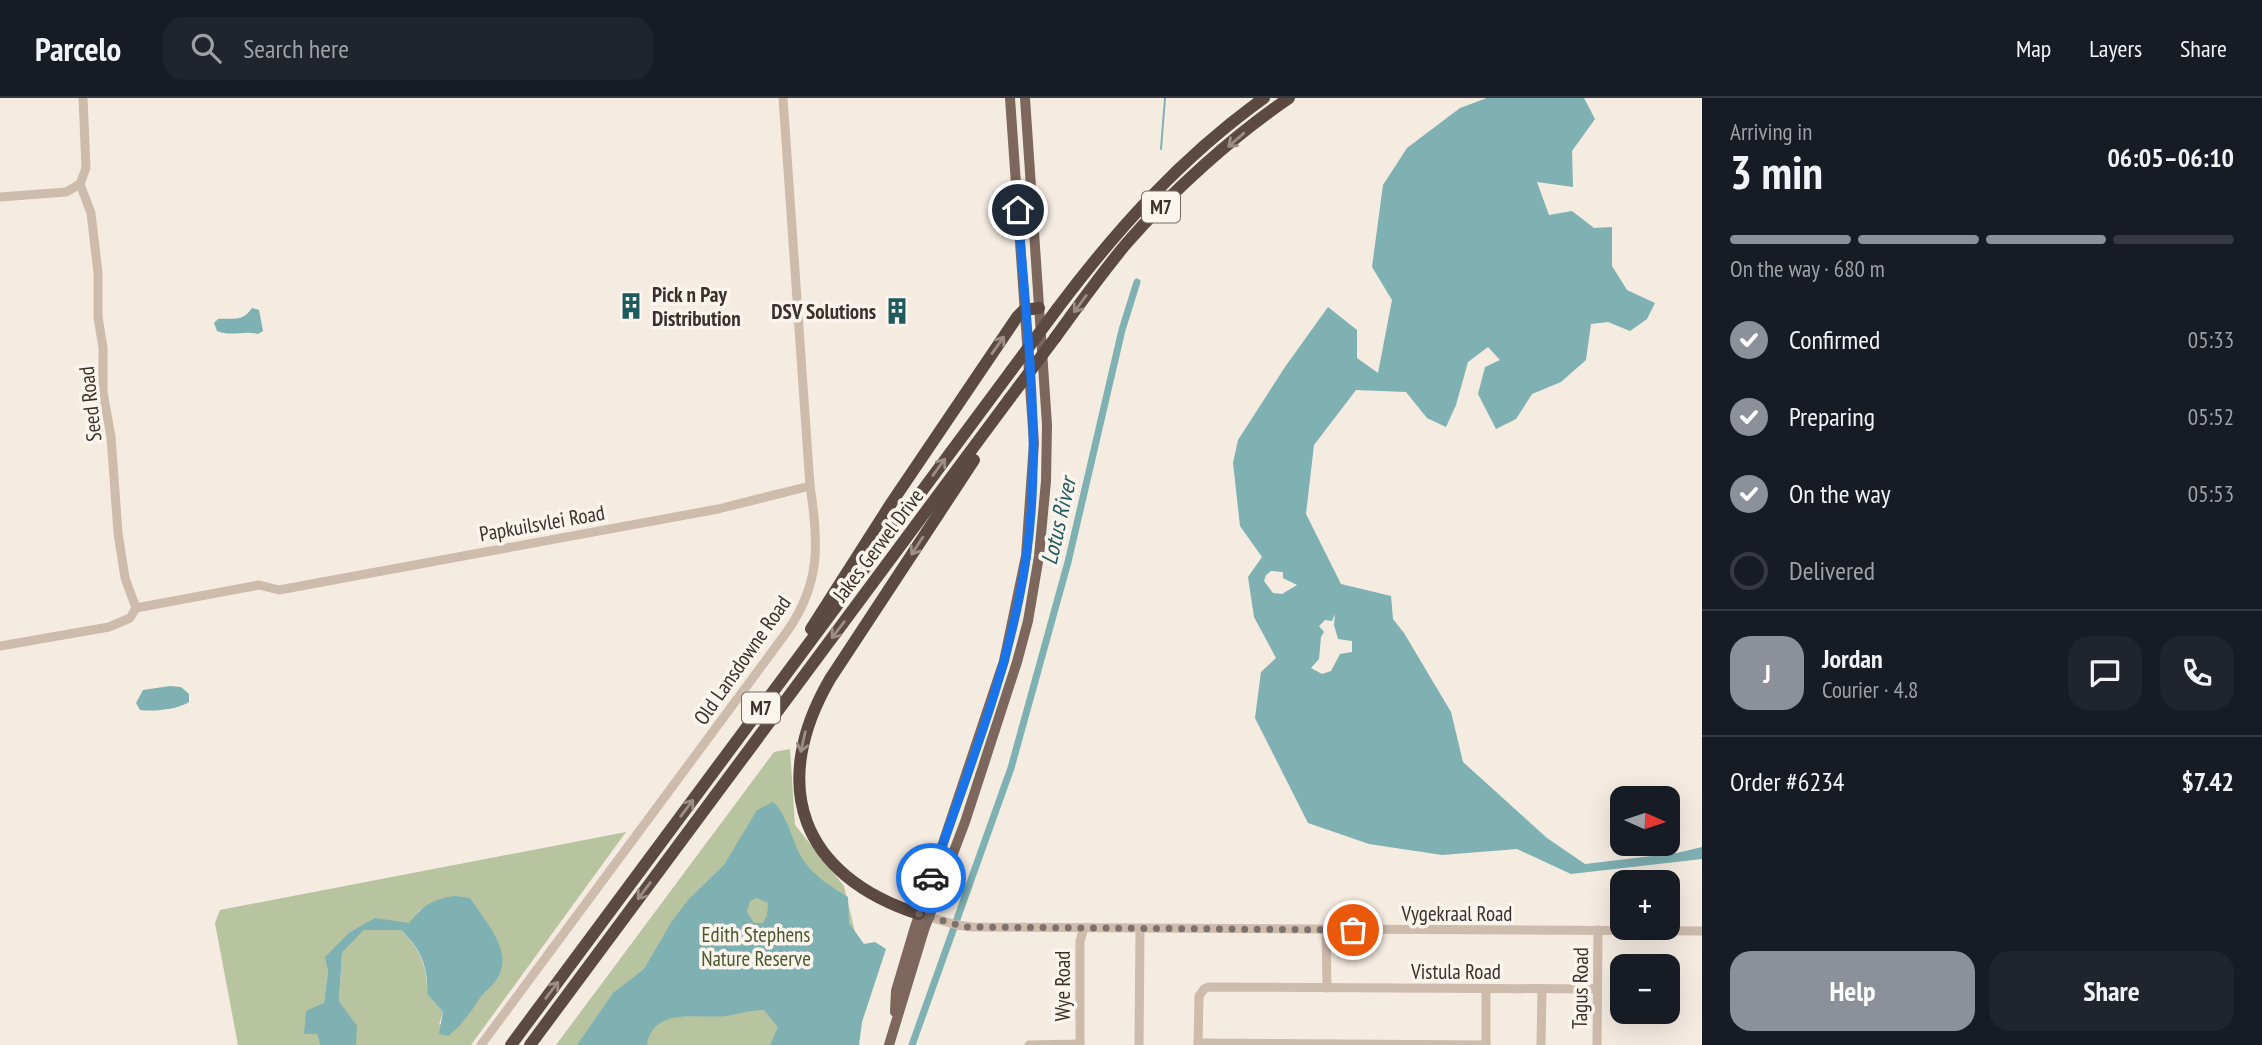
<!DOCTYPE html>
<html lang="en">
<head>
<meta charset="utf-8">
<style>
  body { margin:0; font-family:"PT Sans Narrow",sans-serif; background:#20242c; color:#f1f3f6; height:100vh; display:flex; flex-direction:column; font-size:26px; white-space:nowrap }
  * { box-sizing:border-box; margin:0 }
  p { font-size:23px; color:#9ea1a6 }
  .icon { flex:none; width:38px; height:38px; fill:none; stroke:currentColor; stroke-width:2; stroke-linecap:round; stroke-linejoin:round }
  .map { position:relative; flex:1; overflow:hidden }
  .side { display:flex; flex-direction:column; background:#171b24; width:560px }
  .side>* { flex:none }
  .needle { width:46px; rotate:93deg }
  .tools { position:absolute; left:1610px; top:688px; display:grid; gap:14px }
  .tools a { display:grid; place-items:center; width:70px; height:70px; border-radius:14px; background:#171b24; box-shadow:0 7px 28px #0002; font-size:35px }
  .pin { position:absolute; display:grid; place-items:center; width:60px; height:60px; color:#fff; margin:-30px; border:4px solid #fff; border-radius:50%; box-shadow:0 2px 7px #0007 }
  .courier { position:absolute; display:grid; place-items:center; width:70px; height:70px; margin:-35px; border:5px solid #1a73e8; border-radius:50%; background:#fff; color:#222; box-shadow:0 2px 9px #0007 }
  .summary em { font-style:normal; font-weight:800 }
  .summary div { display:flex; flex-direction:column-reverse }
  .summary { display:flex; align-items:center; justify-content:space-between; height:119px; padding:0 28px }
  h1 { font-size:46px; font-weight:800; line-height:52px }
  .bar { display:grid; grid-template-columns:repeat(4,1fr); gap:10px 7px; align-content:center; height:84px; padding:0 28px }
  .bar i { height:9px; border-radius:5px; background:#363941 }
  .bar .selected { background:#8c9099 }
  .bar p { grid-column:span 4 }
  .line { display:flex; align-items:center; gap:18px; padding:0 28px; border-top:2px solid #363941 }
  .line div { flex:1 }
  .round { display:grid; place-items:center; flex:none; width:74px; height:74px; border-radius:21px; background:#20242c }
  ol { padding:0 28px; list-style:none }
  li { display:flex; align-items:center; gap:21px; height:77px }
  li p { margin-inline-start:auto }
  li .icon { padding:7px; border-radius:50%; background:#8c9099; color:#fff; stroke-width:4 }
  li:last-child { color:#9ea1a6 }
  li i { width:38px; height:38px; border:4px solid #363941; border-radius:50% }
  .primary-button { display:flex; gap:14px; margin-top:auto; padding:14px 28px }
  .primary-button a { flex:1; height:80px; border-radius:21px; background:#8c9099; color:#fff; font-size:28px; font-weight:800; line-height:80px; text-align:center }
  .primary-button a+a { background:#20242c; color:#f1f3f6 }
  header { display:flex; align-items:center; gap:42px; box-sizing:border-box; height:98px; padding:0 35px; background:#171b24; border-bottom:2px solid #363941 }
  header strong { font-size:33px }
  nav { display:flex; gap:38px; margin-inline-start:auto; font-size:24px }
  .search { width:490px; height:63px; background:#20242c; display:flex; align-items:center; gap:18px; box-sizing:border-box; padding:0 24px; border-radius:21px; color:#9ea1a6; font-size:26px }
  main { display:flex; flex:1; min-height:0 }
  .map>svg:first-child { display:block }
</style>
</head>
<body>
<header>
<strong>Parcelo</strong>
<div class="search"><svg class="icon" aria-label="search" viewBox="0 0 24 24"><circle cx="10" cy="10" r="6"/><path d="M15 15l6 6"/></svg>Search here</div>
<nav><a>Map</a><a>Layers</a><a>Share</a></nav>
</header>
<main>
<div class="map">
<svg width="1702" height="947" viewBox="0 0 1702 947">
  <rect width="100%" height="100%" fill="#f4ebe1"/>
  <g fill="#b8c4a0">
    <polygon points="790,651 795,727 844,788 862,864 837,947 556,947 774,654"/>
    <path d="M626,734L471,947H356V928L339,903L342,855L364,832H401C420,850 428,870 427,896L443,914L439,927C487,894 528,875 480,816L420,812L409,826L375,821L350,834L328,873L324,905L304,935L317,936L320,947H238L215,825L220,812Z"/>
  </g>
  <g fill="#7fb0b2" fill-rule="evenodd">
    <path d="M1487,0H1584L1595,21L1572,53L1573,89L1537,84L1549,117L1572,113L1594,130L1612,129V168L1627,192L1655,205L1647,221L1630,233L1608,224L1591,226L1586,262L1561,284L1532,296L1516,321L1496,331L1478,296L1485,269L1500,262L1488,249L1468,264L1456,307L1446,329L1427,320L1406,294L1356,292L1314,347L1306,416L1341,486L1391,498L1393,521L1404,535L1451,614L1463,664L1547,740L1585,766L1677,755L1702,749V761L1571,776L1517,751L1442,757L1369,746L1308,725L1255,620L1261,574L1276,560L1254,519L1248,479L1262,459L1240,428L1233,365L1238,342L1285,269L1328,209L1357,232V260L1378,275L1392,202L1372,169L1383,87L1407,50L1460,10ZM1271,473L1283,474V480L1297,487L1282,496L1273,495L1264,483L1266,477ZM1335,516L1334,527L1338,541L1352,543V554L1340,556L1331,573L1322,576L1311,570L1319,561L1321,539L1324,534L1319,528L1325,522L1332,523Z"/>
    <path d="M252,210L259,212L263,233L258,236C245,232 231,239 217,233L214,225L218,221C233,220 243,224 252,210Z"/>
    <path d="M170,588L181,589L189,596V604C178,611 154,614 140,612L136,605L143,592Z"/>
    <path d="M773,704C790,720 791,744 804,763C815,779 833,790 848,799L849,825L864,846L875,844L886,851L862,924L859,947H770L778,929L764,912C750,912 739,916 726,918C698,921 653,908 647,947H577L613,895L644,871L672,823L689,801L724,767L757,712ZM757,800L768,805L767,818L763,825H754L747,814L750,803Z"/>
    <path d="M455,798L470,800C483,821 514,852 498,879C494,887 485,893 480,900C470,915 462,927 448,938L439,936L443,914L427,896C429,870 420,849 401,832H364L342,855L339,903L357,928L356,947H320L317,936H304L306,913L324,905L328,873L325,859L350,834L375,820L409,825C423,808 432,801 455,798Z"/>
  </g>
  <g fill="none" stroke-linecap="round" stroke-linejoin="round">
    <polyline stroke="#7fb0b2" stroke-width="2" points="1161,51 1165,0"/>
    <polyline stroke="#7fb0b2" stroke-width="7" points="912,947 1011,670 1068,464 1122,232 1137,184"/>
    <g stroke="#cdbbac" stroke-width="9">
      <polyline points="0,99 66,94 80,86 86,70 83,0"/>
      <polyline points="136,510 259,487 279,492 718,411 810,388"/>
      <polyline points="0,548 109,529 130,520 136,510 125,480 118,435 111,339 103,294 103,250 98,219 98,175 91,115 80,86"/>
      <polyline points="925,818 957,827 972,829 1702,833"/>
      <polyline points="1326,832 1327,890"/>
      <polyline points="1198,945 1486,947"/>
      <path d="M481,947L786,535C821,486 819,445 810,388L783,0"/>
      <polyline points="1029,947 1080,946"/>
      <polyline points="1080,947 1080,843 1084,830"/>
      <polyline points="1139,947 1140,831"/>
      <polyline points="1198,947 1199,898 1204,891 1209,889 1597,891"/>
      <polyline points="1486,947 1486,891"/>
      <polyline points="1541,947 1542,891"/>
      <polyline points="1597,947 1598,832"/>
    </g>
    <g stroke="#7d675c" stroke-width="10">
      <polyline points="895,914 896,893 915,829 1004,563 1026,458 1034,345 1010,0"/>
      <polyline points="889,947 924,832 965,724 1017,564 1028,523 1039,458 1046,383 1047,327 1025,0"/>
    </g>
    <g stroke="#5c4a42" stroke-width="12">
      <path d="M1057,211C1117,131 1182,59 1264,0"/>
      <path d="M1055,240C1078,208 1101,176 1126,146C1172,93 1232,39 1289,0"/>
      <polyline points="811,531 892,404 1017,219 1024,212 1039,210"/>
      <path d="M919,816C801,778 768,688 830,581L974,362"/>
      <polyline points="511,947 1011,273"/>
      <polyline points="530,947 1010,300"/>
    </g>
    <g stroke="#5c4a42" stroke-width="12">
      <polyline points="1011,273 1057,211"/>
      <polyline points="1010,300 1055,240"/>
    </g>
  </g>
  <defs><path id="oneway-shaft" d="M-6 0H5M1.5-3L5.5 0L1.5 3" fill="none" stroke-width="1.6" stroke-linecap="round" stroke-linejoin="round" transform="scale(1.75)"/></defs>
  <g stroke="#9c8e87">
    <use href="#oneway-shaft" transform="translate(1236 42) rotate(139)"/>
    <use href="#oneway-shaft" transform="translate(1080 206) rotate(126)"/>
    <use href="#oneway-shaft" transform="translate(998 247) rotate(-55)"/>
    <use href="#oneway-shaft" transform="translate(939 369) rotate(-54)"/>
    <use href="#oneway-shaft" transform="translate(917 448) rotate(123)"/>
    <use href="#oneway-shaft" transform="translate(838 532) rotate(127)"/>
    <use href="#oneway-shaft" transform="translate(803 644) rotate(103)"/>
    <use href="#oneway-shaft" transform="translate(687 710) rotate(-53)"/>
    <use href="#oneway-shaft" transform="translate(644 793) rotate(127)"/>
    <use href="#oneway-shaft" transform="translate(552 892) rotate(-53)"/>
  </g>
  <g fill="none" stroke-linecap="round" stroke-linejoin="round">
    <polyline stroke="#7c716b" stroke-width="7" stroke-dasharray="0 12.6" points="931,780 919,816 965,829 1353,832"/>
    <path stroke="#1a73e8" stroke-width="9" d="M931,780C967,675 1010,571 1026,461C1043,345 1026,227 1018,112"/>
  </g>
  <defs>
    <symbol id="building-bare" viewBox="-9 -9 18 18"><path d="M-4-6H4V6H1V3H-1V6H-4ZM-2.5-4.3h1.7v1.8h-1.7ZM.8-4.3h1.7v1.8H.8ZM-2.5-1h1.7V.8h-1.7ZM.8-1h1.7V.8H.8Z" fill="#1f5a5e" stroke="#fbf5ee" stroke-width="2.5" paint-order="stroke"/></symbol>
  </defs>
  <g fill-rule="evenodd">
    <use href="#building-bare" x="612" y="189" width="38" height="38"/>
    <use href="#building-bare" x="878" y="194" width="38" height="38"/>
  </g>
  <g text-anchor="middle" dominant-baseline="central" stroke-width="7" stroke-linejoin="round" paint-order="stroke">
    <g fill="#fbf5ee" stroke="#756b66" stroke-width="2">
      <rect x="1142" y="93.5" width="38" height="31" rx="5"/>
      <rect x="742" y="594.5" width="38" height="31" rx="5"/>
    </g>
    <g font-size="19" font-weight="bold" fill="#3b302b">
      <text x="1161" y="109">M7</text>
      <text x="761" y="610">M7</text>
    </g>
    <g font-size="21" font-weight="bold" fill="#3b302b" stroke="#fbf5ee" text-anchor="start">
      <text x="652" y="196">Pick n Pay<tspan x="652" dy="24">Distribution</tspan></text>
      <text x="876" y="213" text-anchor="end">DSV Solutions</text>
    </g>
    <g font-size="21" fill="#3b302b" stroke="#fbf5ee">
      <text transform="translate(90 306) rotate(-96)">Seed Road</text>
      <text transform="translate(542 425) rotate(-10)">Papkuilsvlei Road</text>
      <text transform="translate(878 447) rotate(-53)">Jakes Gerwel Drive</text>
      <text transform="translate(742 562) rotate(-55)">Old Lansdowne Road</text>
      <text x="1457" y="815">Vygekraal Road</text>
      <text x="1456" y="873">Vistula Road</text>
      <text transform="translate(1062 888) rotate(-90)">Wye Road</text>
      <text transform="translate(1580 890) rotate(-89)">Tagus Road</text>
    </g>
    <g font-size="21" fill="#4a5a2e" stroke="#fbf5ee">
      <text x="756" y="836">Edith Stephens<tspan x="756" dy="24">Nature Reserve</tspan></text>
    </g>
    <g font-size="23" font-style="italic" fill="#1f5a5e" stroke="#fbf5ee">
      <text transform="translate(1058 423) rotate(-77)">Lotus River</text>
    </g>
  </g>
</svg>
<div class="tools">
<a><svg class="needle" viewBox="-14 -14 28 28"><path d="M0-13l5 13h-10z" fill="#e53935"/><path d="M0 13l5-13h-10z" fill="#9ea1a6"/></svg></a>
<a>+</a>
<a>−</a>
</div>
<div class="pin" style="left:1353px;top:832px;background:#ea580c"><svg class="icon" aria-label="bag" viewBox="0 0 24 24"><path d="M5 8h14l-1 12H6zM9 8a3 3 0 0 1 6 0"/></svg></div>
<div class="pin" style="left:1018px;top:112px;background:#1f2937"><svg class="icon" aria-label="home" viewBox="0 0 24 24"><path d="M3 11l9-7 9 7M6 9v11h12V9"/></svg></div>
<div class="courier" style="left:931px;top:780px"><svg class="icon" aria-label="car" viewBox="0 0 24 24"><path d="M5 17H2v-5l4-1 3-4h7l3 4 3 1v5h-3M9 17h6M6 11h13"/><circle cx="7" cy="17" r="2"/><circle cx="17" cy="17" r="2"/></svg></div>
</div>
<section class="side">
<div class="summary"><div><h1>3 min</h1><p>Arriving in</p></div><em>06:05–06:10</em></div>
<div class="bar"><i class="selected"></i><i class="selected"></i><i class="selected"></i><i></i><p>On the way · 680 m</p></div>
<ol>
<li><svg class="icon" aria-label="check" viewBox="0 0 24 24"><path d="M5 12l5 5 9-10"/></svg>Confirmed<p>05:33</p></li>
<li><svg class="icon" aria-label="check" viewBox="0 0 24 24"><path d="M5 12l5 5 9-10"/></svg>Preparing<p>05:52</p></li>
<li><svg class="icon" aria-label="check" viewBox="0 0 24 24"><path d="M5 12l5 5 9-10"/></svg>On the way<p>05:53</p></li>
<li><i></i>Delivered</li>
</ol>
<div class="line" style="height:126px"><b class="round" style="background:#8c9099;color:#fff">J</b><div><b>Jordan</b><p>Courier · 4.8</p></div><a class="round"><svg class="icon" aria-label="chat" viewBox="0 0 24 24"><path d="M4 5h16v11H9l-5 4z"/></svg></a><a class="round"><svg class="icon" aria-label="phone" viewBox="0 0 24 24"><path d="M5 4h4l2 5-3 2q2 4 5 5l2-3 5 2v4C11 20 4 13 5 4z"/></svg></a></div>
<div class="line" style="height:91px"><div>Order #6234</div><b>$7.42</b></div>
<div class="primary-button"><a>Help</a><a>Share</a></div>
</section>
</main>
</body>
</html>
